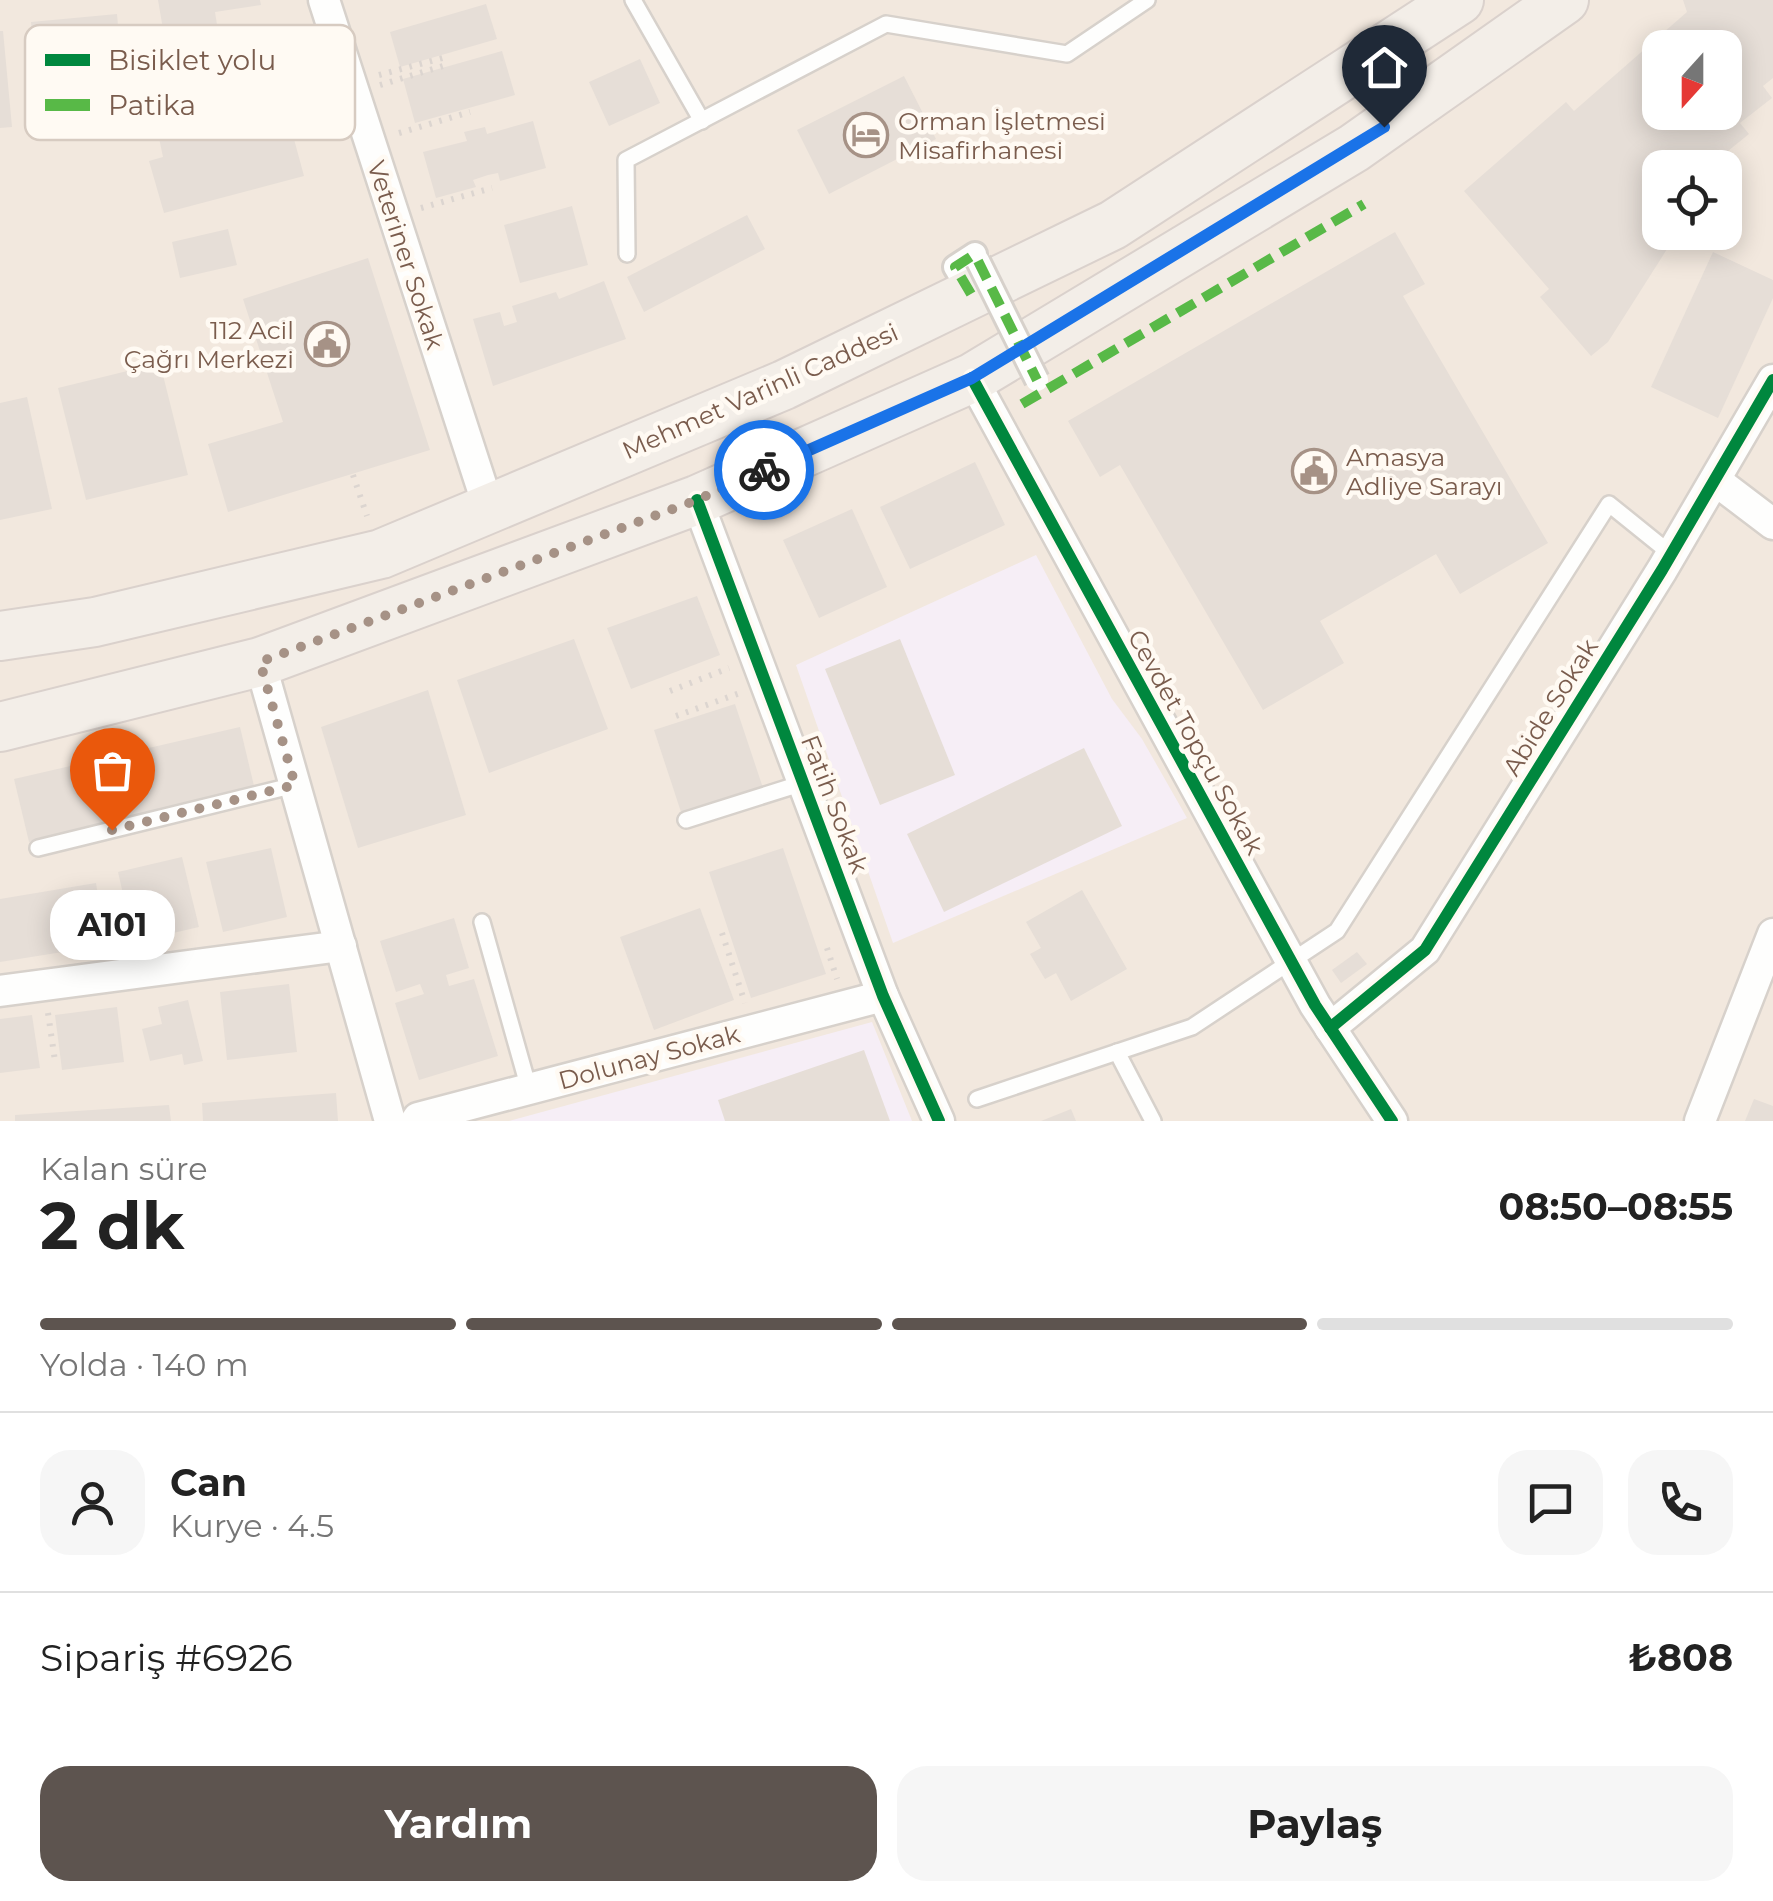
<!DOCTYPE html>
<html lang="tr">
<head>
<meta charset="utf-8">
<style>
  body { margin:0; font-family:Montserrat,sans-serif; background:#f6f6f6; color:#222; height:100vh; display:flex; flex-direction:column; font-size:38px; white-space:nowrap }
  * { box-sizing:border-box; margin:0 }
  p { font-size:32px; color:#767676 }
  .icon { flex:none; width:55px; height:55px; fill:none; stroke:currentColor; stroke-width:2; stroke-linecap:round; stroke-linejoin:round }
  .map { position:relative; height:1121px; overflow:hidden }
  .panel { display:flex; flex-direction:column; background:#fff; flex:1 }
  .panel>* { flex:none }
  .needle { width:65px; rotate:201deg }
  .buttons { position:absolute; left:1642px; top:30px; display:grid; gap:20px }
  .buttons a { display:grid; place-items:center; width:100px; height:100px; border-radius:20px; background:#fff; box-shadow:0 5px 25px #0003; font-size:50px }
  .pin { position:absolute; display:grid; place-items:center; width:85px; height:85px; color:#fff; margin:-102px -42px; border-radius:50% 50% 50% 0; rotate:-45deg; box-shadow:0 0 10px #0007 }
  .pin .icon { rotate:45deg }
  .courier { position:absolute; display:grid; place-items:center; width:100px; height:100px; margin:-50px; border:8px solid #1a73e8; border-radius:50%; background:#fff; color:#222; box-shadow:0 2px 12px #0007 }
  .bubble { position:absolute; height:70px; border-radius:30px; background:#fff; box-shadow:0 5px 25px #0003; font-size:32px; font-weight:700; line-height:70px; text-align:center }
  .overview em { font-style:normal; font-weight:700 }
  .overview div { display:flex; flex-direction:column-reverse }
  .overview { display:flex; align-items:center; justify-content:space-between; height:170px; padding:0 40px }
  h1 { font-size:65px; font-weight:700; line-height:75px }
  .bar { display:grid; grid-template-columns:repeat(4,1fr); gap:15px 10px; align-content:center; height:120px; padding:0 40px }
  .bar i { height:12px; border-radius:8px; background:#e0e0e0 }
  .bar .current { background:#5d544f }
  .bar p { grid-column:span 4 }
  .line { display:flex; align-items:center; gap:25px; padding:0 40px; border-top:2px solid #e0e0e0 }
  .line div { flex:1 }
  .round { display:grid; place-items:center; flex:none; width:105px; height:105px; border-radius:30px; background:#f6f6f6 }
  .button { display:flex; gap:20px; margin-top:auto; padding:20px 40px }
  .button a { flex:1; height:115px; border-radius:30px; background:#5d544f; color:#fff; font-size:40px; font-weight:700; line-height:115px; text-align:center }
  .button a+a { background:#f6f6f6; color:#222 }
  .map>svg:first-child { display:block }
</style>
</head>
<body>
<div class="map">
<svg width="1773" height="1121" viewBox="0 0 1773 1121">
  <rect width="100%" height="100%" fill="#f9f5f0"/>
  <path fill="#f2e8de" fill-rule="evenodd" d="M0,0H1773V1121H0ZM1660,48H1725V112H1660ZM1660,168H1725V232H1660Z"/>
  <g fill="#f6eef6">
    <polygon points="1036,555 1112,699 1142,739 1187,818 893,943 796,665"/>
    <polygon points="872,1022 912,1121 509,1121"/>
  </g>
  <g fill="#e6ded7" fill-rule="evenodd">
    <polygon points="158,0 260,0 261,5 215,12 222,56 169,64"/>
    <path d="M1683,0H1773V78L1763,86L1772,98L1740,123L1749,134L1707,168H1660V232L1676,235L1608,342L1591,356L1540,297L1549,289L1464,191L1566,102L1574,111L1687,12ZM1660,48H1725V112H1660Z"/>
    <polygon points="486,4 497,39 400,67 390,32"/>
    <polygon points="117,14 126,118 40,125 31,22"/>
    <polygon points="0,31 3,31 12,127 0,128"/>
    <polygon points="502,51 515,95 415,123 403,79"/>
    <polygon points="640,59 660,103 609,126 589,82"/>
    <polygon points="274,65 304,176 164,213 149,161 163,157 151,100"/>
    <polygon points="904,76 936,139 829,194 797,130"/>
    <polygon points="533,121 546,168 500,181 498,173 488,175 473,180 476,187 436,198 423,152 467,141 464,132 485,127 487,134"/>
    <polygon points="572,206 588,265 520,283 504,225"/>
    <polygon points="747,215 765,249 644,312 627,277"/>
    <polygon points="228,229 237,265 180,278 172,242"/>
    <polygon points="1395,232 1425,284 1403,296 1548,543 1460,594 1436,554 1320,621 1344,663 1263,710 1120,465 1100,477 1068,421"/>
    <polygon points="1713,252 1773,280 1773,298 1718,418 1651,387"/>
    <polygon points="368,258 430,450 228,512 208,444 283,422 243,299"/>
    <polygon points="604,281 626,339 493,386 473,319 500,312 504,326 517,322 512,306 556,292 559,299"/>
    <polygon points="160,363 188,475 86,500 58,388"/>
    <polygon points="27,397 52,509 0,520 0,403"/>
    <polygon points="975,462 1005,525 910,569 880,507"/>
    <polygon points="852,509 887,587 819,618 783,540"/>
    <polygon points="697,596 720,655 631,689 607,628"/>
    <polygon points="574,639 608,729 489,773 457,680"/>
    <polygon points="900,639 955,775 880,805 825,669"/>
    <polygon points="428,690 466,815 358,848 321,727"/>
    <polygon points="735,704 763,788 682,815 654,730"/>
    <polygon points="240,727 255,790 29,842 14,779"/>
    <polygon points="1084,748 1122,826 944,912 907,834"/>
    <polygon points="271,848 287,917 223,932 206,862"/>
    <polygon points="783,848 826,974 751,998 709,872"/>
    <polygon points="182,857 199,927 134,942 118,872"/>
    <polygon points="96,883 106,945 0,962 0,899"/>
    <polygon points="1082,890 1127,969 1071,1001 1056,973 1045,979 1030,954 1041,948 1026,922"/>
    <polygon points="700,908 734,1000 654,1030 620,937"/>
    <polygon points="454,918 469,968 446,975 449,986 474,979 498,1056 419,1080 395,1003 424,994 420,984 396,992 380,941"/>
    <polygon points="1357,952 1367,964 1341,983 1332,970"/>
    <polygon points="289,984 297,1052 227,1060 220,992"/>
    <polygon points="188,1000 203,1061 184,1065 182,1054 150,1061 142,1029 162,1024 158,1007"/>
    <polygon points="117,1007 124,1062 62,1070 55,1015"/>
    <polygon points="32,1015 40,1068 0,1073 0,1019"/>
    <polygon points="864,1050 890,1121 725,1121 718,1100"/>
    <polygon points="336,1093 338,1121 203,1121 202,1103"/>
    <polygon points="1754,1099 1773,1106 1773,1121 1745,1121"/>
    <polygon points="169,1105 171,1121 15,1121 15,1115"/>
    <polygon points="1071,1109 1076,1121 1041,1121"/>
  </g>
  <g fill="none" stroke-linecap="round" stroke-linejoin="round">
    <defs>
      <g id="service">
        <polyline points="633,0 702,121"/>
        <polyline points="627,254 626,160 886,24 1067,54 1147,0"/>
        <polyline points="686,820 803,783"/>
        <polyline points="38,848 295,785"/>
        <polyline points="482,922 529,1089"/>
        <polyline points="1117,1052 1153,1121"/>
        <polyline points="977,1099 1192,1027 1337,931 1609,504 1671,554"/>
      </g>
      <polyline id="pedestrian" points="971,294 955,267 975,254"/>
      <g id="minor">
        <polyline points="324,0 489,509"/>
        <polyline points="972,378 1315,1005 1392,1121"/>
        <polyline points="1715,480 1773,524"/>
        <polyline points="697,500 883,996 939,1121"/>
        <polyline points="260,662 390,1121"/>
        <polyline points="0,991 341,946"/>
        <polyline points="1330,1028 1425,950 1662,570 1773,380"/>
        <polyline points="416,1121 418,1118 883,996"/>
        <polyline points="1700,1121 1773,934"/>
      </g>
      <g id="primary">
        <polyline points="0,636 95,622 381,554 784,385 1113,225 1459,0"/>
        <polyline points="0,727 260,662 697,500 972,378 1354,148 1564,0"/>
      </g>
    </defs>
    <use href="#service" stroke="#d7d1cb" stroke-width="20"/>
    <use href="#pedestrian" stroke="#d7d1cb" stroke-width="28"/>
    <use href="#minor" stroke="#d7d1cb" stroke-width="35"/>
    <use href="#primary" stroke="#dad1cc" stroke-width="52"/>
    <g stroke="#dcd5d0" stroke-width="6" stroke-dasharray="2.5 8" stroke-linecap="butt">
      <polyline points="379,75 450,56"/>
      <polyline points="380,85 450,64"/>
      <polyline points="399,133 470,112"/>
      <polyline points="421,208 492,188"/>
      <polyline points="353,475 367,516"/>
      <polyline points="670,691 729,668"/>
      <polyline points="676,716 740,693"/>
      <polyline points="722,933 745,1003"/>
      <polyline points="827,948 837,979"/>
      <polyline points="48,1013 55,1061"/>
    </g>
    <use href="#service" stroke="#fefefd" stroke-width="15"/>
    <use href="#pedestrian" stroke="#fefefd" stroke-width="22"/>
    <use href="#minor" stroke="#fefefd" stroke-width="30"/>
    <use href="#primary" stroke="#f3eee8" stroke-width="48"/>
    <defs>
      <polyline id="pedestrian-bridge" points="978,261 1037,380"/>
    </defs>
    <use href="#pedestrian-bridge" stroke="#d7d1cb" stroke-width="28" stroke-linecap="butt"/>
    <use href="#pedestrian-bridge" stroke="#fefefd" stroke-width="22"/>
    <g stroke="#58b947" stroke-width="10" stroke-dasharray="20 10" stroke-linecap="butt">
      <polyline points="978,261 1037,380"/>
      <polyline points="971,294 955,267 975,254"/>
      <polyline points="1022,404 1364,204"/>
    </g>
    <defs>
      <g id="cycleway">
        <polyline points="972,378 1315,1005 1392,1121"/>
        <polyline points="697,500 883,996 939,1121"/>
        <polyline points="1330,1028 1425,950 1662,570 1773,380"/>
      </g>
    </defs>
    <use href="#cycleway" stroke="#fffaf3" stroke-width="19"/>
    <use href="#cycleway" stroke="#00873e" stroke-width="12"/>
  </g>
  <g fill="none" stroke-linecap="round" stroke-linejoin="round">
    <polyline stroke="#a69286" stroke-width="10" stroke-dasharray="0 18" points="112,830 295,785 260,662 697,500 764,470"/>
    <polyline stroke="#1a73e8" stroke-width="12" points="764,470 972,378 1384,127"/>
  </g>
  <defs>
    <symbol id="hotel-ring" viewBox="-11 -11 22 22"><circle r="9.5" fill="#fffaf3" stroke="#a69286" stroke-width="1.5"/><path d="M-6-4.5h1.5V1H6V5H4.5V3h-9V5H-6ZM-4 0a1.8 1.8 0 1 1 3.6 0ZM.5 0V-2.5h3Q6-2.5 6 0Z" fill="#a69286"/></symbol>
    <symbol id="civic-ring" viewBox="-11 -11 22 22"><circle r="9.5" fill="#fffaf3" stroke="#a69286" stroke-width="1.5"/><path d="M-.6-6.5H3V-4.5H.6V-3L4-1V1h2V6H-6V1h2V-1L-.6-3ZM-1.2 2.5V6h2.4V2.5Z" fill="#a69286"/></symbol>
  </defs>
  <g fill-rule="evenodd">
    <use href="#hotel-ring" x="841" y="110" width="50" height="50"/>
    <use href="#civic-ring" x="302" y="319" width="50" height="50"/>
    <use href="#civic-ring" x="1289" y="446" width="50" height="50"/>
  </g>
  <g text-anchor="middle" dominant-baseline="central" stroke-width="9" stroke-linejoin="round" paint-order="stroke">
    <g font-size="25" fill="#7a5c4d" stroke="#fffaf3" text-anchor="start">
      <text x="898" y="121">Orman İşletmesi<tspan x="898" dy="29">Misafirhanesi</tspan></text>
      <text x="294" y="330" text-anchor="end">112 Acil<tspan x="294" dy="29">Çağrı Merkezi</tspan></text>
      <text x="1346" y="457">Amasya<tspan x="1346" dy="29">Adliye Sarayı</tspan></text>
    </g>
    <g font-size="25" fill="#7a5c4d" stroke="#fffaf3">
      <text transform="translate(406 255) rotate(72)">Veteriner Sokak</text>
      <text transform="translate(760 391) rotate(-24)">Mehmet Varinli Caddesi</text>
      <text transform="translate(1550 707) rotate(-58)">Abide Sokak</text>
      <text transform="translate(1196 742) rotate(61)">Cevdet Topçu Sokak</text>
      <text transform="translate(835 804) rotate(69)">Fatih Sokak</text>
      <text transform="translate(649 1057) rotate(-15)">Dolunay Sokak</text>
    </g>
  </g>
  <rect x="25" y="25" width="330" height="115" rx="15" fill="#fffaf3" stroke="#d7cbc1" stroke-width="2.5"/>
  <rect x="45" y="54" width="45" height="12" fill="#00873e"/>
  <rect x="45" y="99" width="45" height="12" fill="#58b947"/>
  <g font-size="28" fill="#7a5c4d">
    <text x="108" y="70">Bisiklet yolu</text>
    <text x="108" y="115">Patika</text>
  </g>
</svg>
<div class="buttons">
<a><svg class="needle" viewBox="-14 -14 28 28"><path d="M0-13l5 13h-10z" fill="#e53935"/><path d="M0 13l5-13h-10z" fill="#767676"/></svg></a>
<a><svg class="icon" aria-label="locate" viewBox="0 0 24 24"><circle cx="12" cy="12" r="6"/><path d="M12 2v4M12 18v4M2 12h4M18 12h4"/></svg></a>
</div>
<div class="pin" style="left:112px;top:830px;background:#ea580c"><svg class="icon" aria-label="bag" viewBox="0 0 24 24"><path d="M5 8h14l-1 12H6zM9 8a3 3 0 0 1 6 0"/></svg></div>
<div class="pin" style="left:1384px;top:127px;background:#1f2937"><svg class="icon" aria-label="home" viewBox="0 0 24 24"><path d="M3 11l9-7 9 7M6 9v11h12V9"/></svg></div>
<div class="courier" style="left:764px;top:470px"><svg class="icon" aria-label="bike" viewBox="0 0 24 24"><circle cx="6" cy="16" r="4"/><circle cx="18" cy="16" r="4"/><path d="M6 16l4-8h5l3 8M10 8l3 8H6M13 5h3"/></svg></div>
<div class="bubble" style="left:50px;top:890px;width:125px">A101</div>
</div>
<section class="panel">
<div class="overview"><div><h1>2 dk</h1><p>Kalan süre</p></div><em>08:50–08:55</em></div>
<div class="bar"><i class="current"></i><i class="current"></i><i class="current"></i><i></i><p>Yolda · 140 m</p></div>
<div class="line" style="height:180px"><a class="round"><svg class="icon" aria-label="person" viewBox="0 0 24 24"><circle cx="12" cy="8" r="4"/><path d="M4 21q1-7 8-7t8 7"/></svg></a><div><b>Can</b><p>Kurye · 4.5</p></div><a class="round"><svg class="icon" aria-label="chat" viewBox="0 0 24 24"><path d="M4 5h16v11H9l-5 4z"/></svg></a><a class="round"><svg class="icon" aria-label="phone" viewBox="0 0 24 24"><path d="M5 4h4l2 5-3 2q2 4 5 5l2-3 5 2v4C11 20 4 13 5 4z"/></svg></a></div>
<div class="line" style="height:130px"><div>Sipariş #6926</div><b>₺808</b></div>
<div class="button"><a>Yardım</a><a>Paylaş</a></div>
</section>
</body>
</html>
